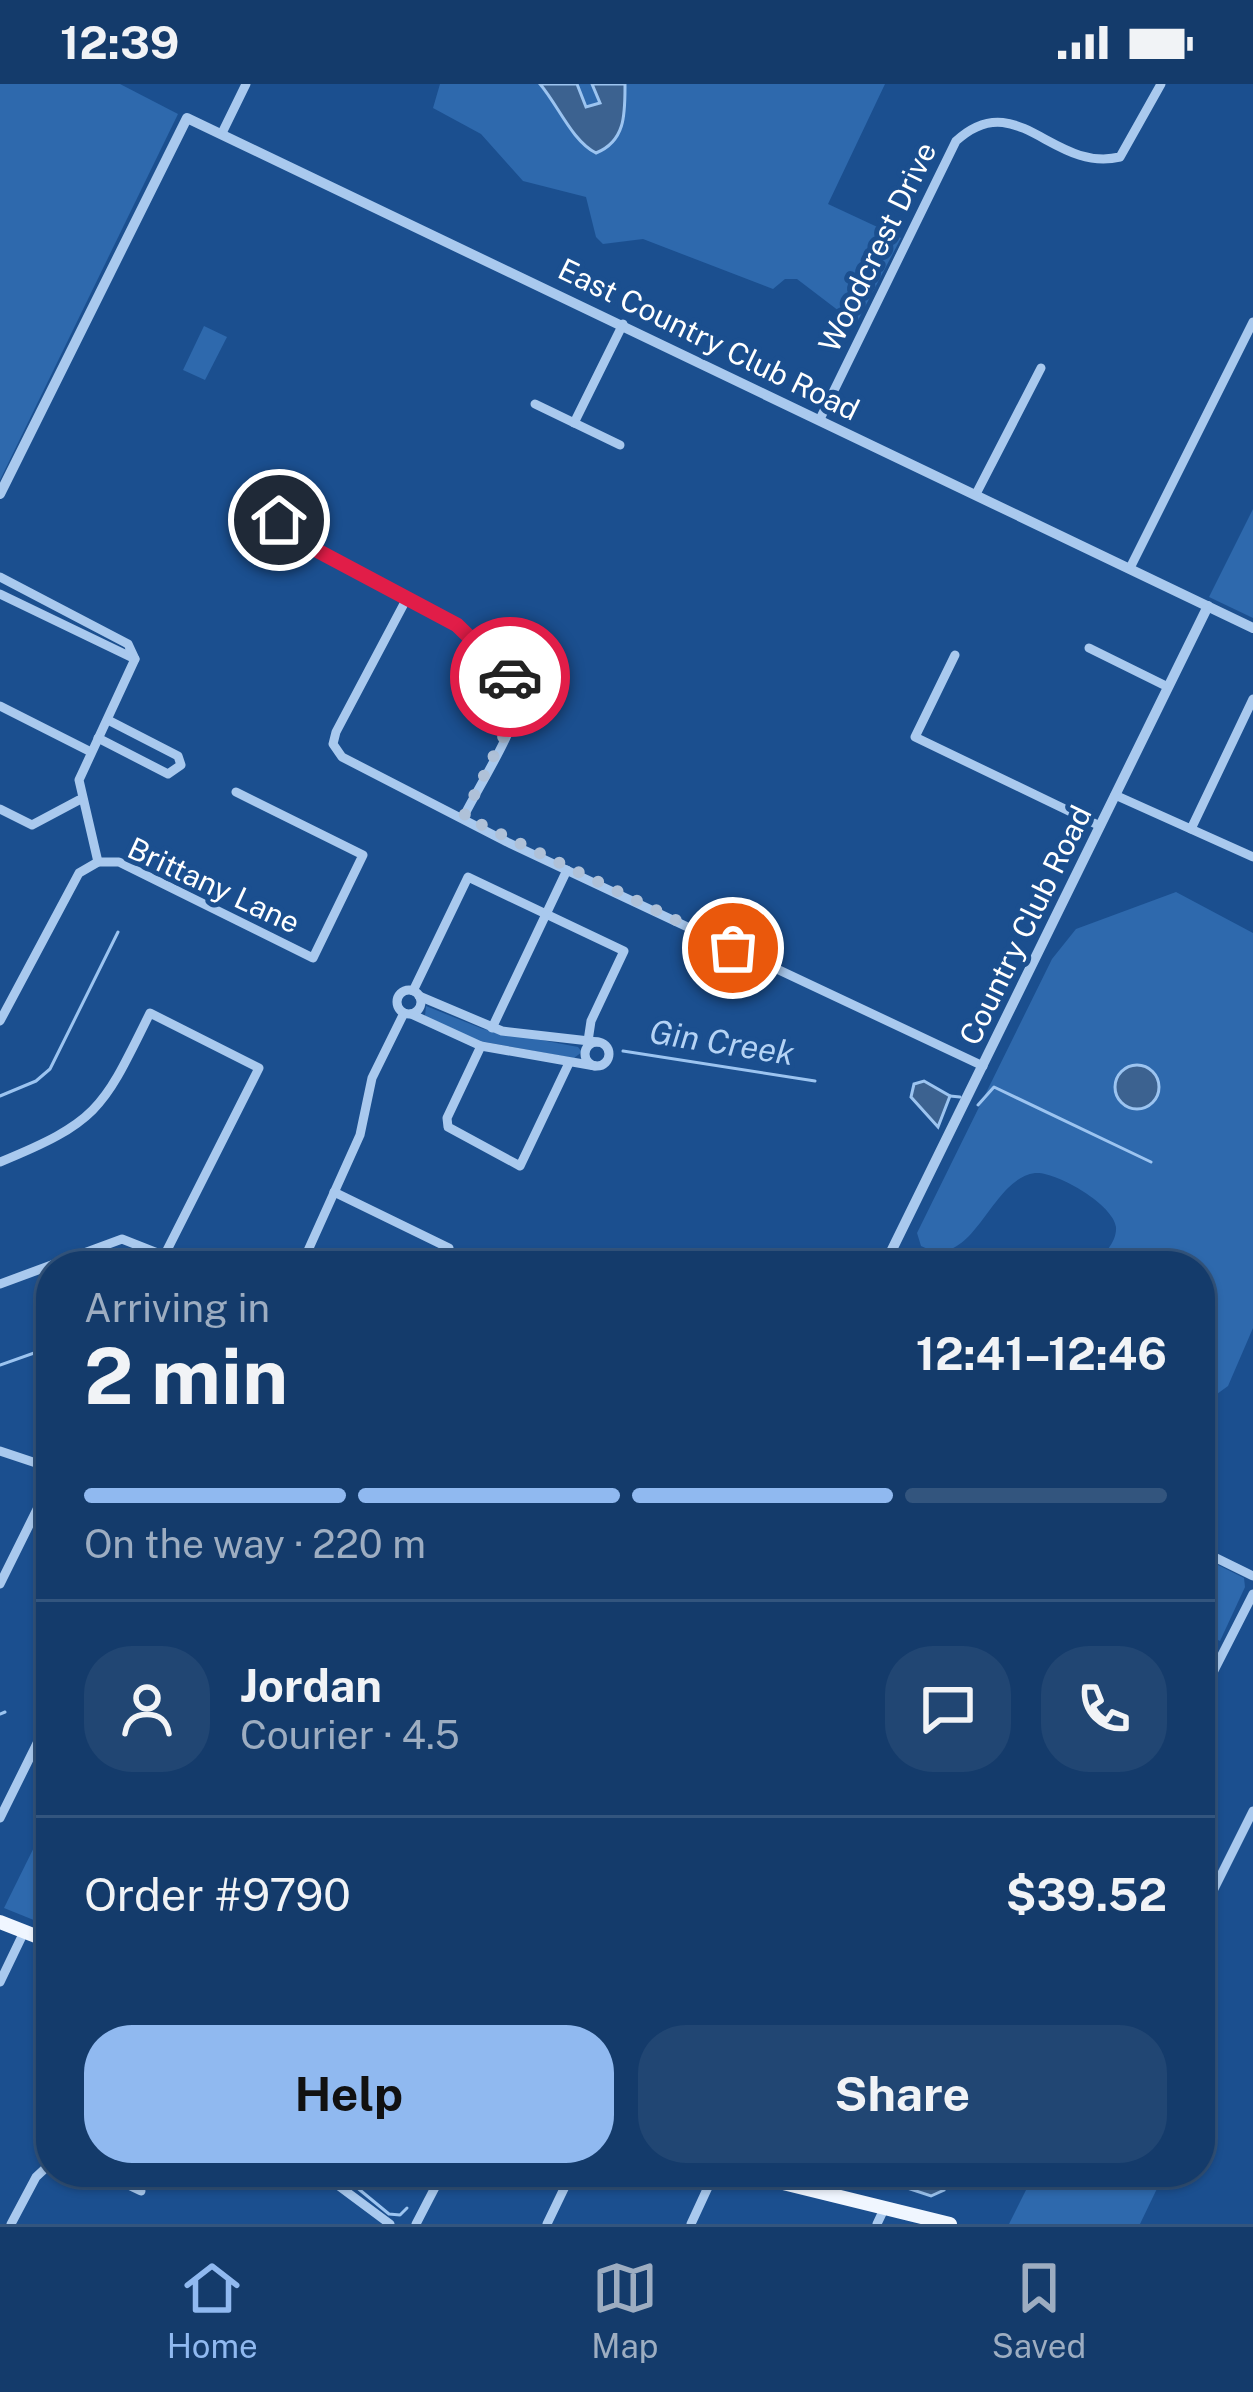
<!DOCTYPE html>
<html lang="en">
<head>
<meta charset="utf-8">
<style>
  body { margin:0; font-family:"Public Sans",sans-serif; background:#214673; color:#f1f3f6; height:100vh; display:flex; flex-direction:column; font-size:45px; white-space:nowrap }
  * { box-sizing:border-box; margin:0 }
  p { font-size:39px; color:#9dadc1 }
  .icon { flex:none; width:66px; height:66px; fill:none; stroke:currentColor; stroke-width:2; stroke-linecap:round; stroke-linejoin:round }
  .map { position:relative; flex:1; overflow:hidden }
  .drawer { position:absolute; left:36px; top:1167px; width:1179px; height:936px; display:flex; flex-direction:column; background:#143b6b; border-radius:48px; box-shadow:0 3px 9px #0004,0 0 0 3px #33557e }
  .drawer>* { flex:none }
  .pin { position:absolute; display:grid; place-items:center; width:102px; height:102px; color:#fff; margin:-51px; border:6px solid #fff; border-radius:50%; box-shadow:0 3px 12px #0007 }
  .courier { position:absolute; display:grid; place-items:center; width:120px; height:120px; margin:-60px; border:9px solid #e11d48; border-radius:50%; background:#fff; color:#222; box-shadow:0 3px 15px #0007 }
  .head em { font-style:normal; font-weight:700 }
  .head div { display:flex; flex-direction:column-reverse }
  .head { display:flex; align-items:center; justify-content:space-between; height:204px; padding:0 48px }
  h1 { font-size:78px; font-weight:700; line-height:90px }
  .bar { display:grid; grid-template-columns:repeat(4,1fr); gap:18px 12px; align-content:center; height:144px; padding:0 48px }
  .bar i { height:15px; border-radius:9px; background:#33557e }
  .bar .selected { background:#90b9f0 }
  .bar p { grid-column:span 4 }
  .line { display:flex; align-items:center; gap:30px; padding:0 48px; border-top:3px solid #33557e }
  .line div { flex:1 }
  .round { display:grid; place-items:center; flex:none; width:126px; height:126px; border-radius:48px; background:#214673 }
  .button { display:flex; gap:24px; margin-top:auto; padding:24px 48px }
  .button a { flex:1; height:138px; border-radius:48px; background:#90b9f0; color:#111; font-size:48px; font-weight:700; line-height:138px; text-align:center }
  .button a+a { background:#214673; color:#f1f3f6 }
  .status { display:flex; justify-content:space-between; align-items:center; height:84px; padding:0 60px; background:#143b6b; direction:ltr }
  .status svg { height:33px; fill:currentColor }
  .menu { display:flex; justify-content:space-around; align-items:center; height:168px; border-top:3px solid #33557e; background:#143b6b; font-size:33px; color:#9dadc1 }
  .menu a { display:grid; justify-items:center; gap:6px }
  .menu .selected { color:#90b9f0 }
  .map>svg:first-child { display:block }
</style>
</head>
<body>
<div class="status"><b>12:39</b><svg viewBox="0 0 49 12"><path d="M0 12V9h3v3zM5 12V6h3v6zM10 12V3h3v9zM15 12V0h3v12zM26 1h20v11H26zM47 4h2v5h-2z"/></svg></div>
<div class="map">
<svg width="1253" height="2140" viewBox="0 0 1253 2140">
  <rect width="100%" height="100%" fill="#1b4f8f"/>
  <g fill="#2e69ad">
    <polygon points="0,0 120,0 178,30 0,396"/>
    <polygon points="440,0 885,0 828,120 901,154 856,240 797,195 785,195 773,205 643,155 603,160 596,153 586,113 523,97 481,50 433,24"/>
    <polygon points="204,242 227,253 205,296 183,286"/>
    <polygon points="1253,425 1253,534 1209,513"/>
    <path d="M1176,808L1253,849V1244L1228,1302L1217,1310L1200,1306V1182H1093C1103,1171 1117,1159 1116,1143C1114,1121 1056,1087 1035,1089C989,1095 974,1190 921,1162L917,1149L1052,875L1076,845Z"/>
    <polygon points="426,922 483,945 578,963 582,968 574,974 479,957 425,932"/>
    <polygon points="1200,1472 1244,1494 1245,1503 1220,1557 1200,1547"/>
    <polygon points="51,1729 51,1843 4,1824"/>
    <polygon points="1035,2088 1165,2088 1140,2140 1009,2140"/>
  </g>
  <g fill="#3c6290" stroke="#9cc4f0" stroke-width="3">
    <path d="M540,0H577L586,23L600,19L592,0H625C625,29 626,57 596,69C572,57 558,21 540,0Z"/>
    <circle cx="1137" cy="1003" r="22"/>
    <polygon points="924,997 950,1012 938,1043 911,1013 914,1000"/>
    <polygon points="889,2088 943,2088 944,2106 931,2112 898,2101"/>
  </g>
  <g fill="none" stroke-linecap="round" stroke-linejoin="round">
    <g stroke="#9cc4f0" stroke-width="3">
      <polyline points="623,967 815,997"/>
      <polyline points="0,1012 36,997 50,985 118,848"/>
      <polyline points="950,1012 960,1013"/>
      <polyline points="978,1021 994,1003 1151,1078"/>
      <polyline points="0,1281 51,1263"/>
      <polyline points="0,1630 5,1628"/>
      <polyline points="338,2088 389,2130 400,2131 407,2124"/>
    </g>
    <g stroke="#a9c9ee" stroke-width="9">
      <polyline points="223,47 246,0"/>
      <polyline points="535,320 620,361"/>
      <path d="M820,335L956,57C1017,1 1052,89 1120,73L1161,0"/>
      <polyline points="574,339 623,240"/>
      <polyline points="976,410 1041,284"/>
      <path d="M279,436L288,451C336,476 516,557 518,614C519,641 477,705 464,732"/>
      <polyline points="1130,484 1253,238"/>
      <polyline points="0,493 128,560 135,575 0,510"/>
      <polyline points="407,514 336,648 333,660 342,673 507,758 983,982"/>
      <polyline points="1089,564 1168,603"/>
      <polyline points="955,571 915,653 1100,742"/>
      <polyline points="0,622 91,668"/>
      <polyline points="98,654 168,690 181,681 178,672 108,636"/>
      <polyline points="1115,711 1253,773"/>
      <polyline points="0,725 32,741 79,716"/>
      <polyline points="1191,745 1253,615"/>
      <polyline points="98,778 79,696 135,575"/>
      <circle cx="409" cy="918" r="12"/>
      <polyline points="413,907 468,793 624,867 591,937 588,957"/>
      <polyline points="419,912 502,947 598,958"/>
      <polyline points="411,930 481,962 595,982"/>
      <polyline points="0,937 79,789 98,778 119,778 313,874 363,771 236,708"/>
      <polyline points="492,944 567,786"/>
      <circle cx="597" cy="970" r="12"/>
      <polyline points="481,962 447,1034 448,1043 520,1082 569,979"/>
      <path d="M0,1078C100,1037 103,1024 150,929L259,984L159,1182"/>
      <polyline points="334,1108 449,1164 440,1182"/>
      <polyline points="301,1182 360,1051 372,994 404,929"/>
      <polyline points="0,1200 122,1155 165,1172"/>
      <polyline points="0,1367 51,1384"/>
      <polyline points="1200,1398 1208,1397"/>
      <polyline points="1200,1466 1253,1492"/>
      <polyline points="0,1500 51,1397"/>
      <polyline points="1200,1614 1253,1510"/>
      <polyline points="0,1734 51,1631"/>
      <polyline points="1200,1833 1253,1727"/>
      <polyline points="0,1898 24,1848"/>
      <polyline points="101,2088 141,2107"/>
      <polyline points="320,2088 390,2140"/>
      <polyline points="11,2140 36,2093 51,2079"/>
      <polyline points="416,2140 443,2088"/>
      <polyline points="547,2140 572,2088"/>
      <polyline points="691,2140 715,2088"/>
      <polyline points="877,2140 885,2123"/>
    </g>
    <g stroke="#a9c9ee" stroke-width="10">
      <polyline points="0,410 187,34 1253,544"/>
      <polyline points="884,1182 1208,522"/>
    </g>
    <g stroke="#f0f6ff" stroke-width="14">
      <polyline points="0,1838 51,1858"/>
      <polyline points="739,2088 950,2140"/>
    </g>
  </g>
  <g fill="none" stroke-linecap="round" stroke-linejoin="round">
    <polyline stroke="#afc1d8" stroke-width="12" stroke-dasharray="0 21.6" points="510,593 518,611 516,627 464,732 733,864"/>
    <polyline stroke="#e11d48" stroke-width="15" points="279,436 288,451 457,541 510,593"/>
  </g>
  <g text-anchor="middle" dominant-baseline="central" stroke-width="10" stroke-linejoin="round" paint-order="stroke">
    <g font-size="30" fill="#fff" stroke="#1b4f8f">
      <text transform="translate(877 163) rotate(-64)">Woodcrest Drive</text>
      <text transform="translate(709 255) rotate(26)">East Country Club Road</text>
      <text transform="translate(214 801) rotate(25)">Brittany Lane</text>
      <text transform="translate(1025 841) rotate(-64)">Country Club Road</text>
    </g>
    <g font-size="33" font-style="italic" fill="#b5d3f5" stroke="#1b4f8f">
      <text transform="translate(722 958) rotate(9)">Gin Creek</text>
    </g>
  </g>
</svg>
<div class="pin" style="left:733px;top:864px;background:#ea580c"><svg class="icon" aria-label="bag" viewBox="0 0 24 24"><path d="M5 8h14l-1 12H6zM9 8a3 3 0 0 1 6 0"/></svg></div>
<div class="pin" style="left:279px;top:436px;background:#1f2937"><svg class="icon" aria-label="home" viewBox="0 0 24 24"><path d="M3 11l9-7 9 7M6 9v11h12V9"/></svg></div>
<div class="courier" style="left:510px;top:593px"><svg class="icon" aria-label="car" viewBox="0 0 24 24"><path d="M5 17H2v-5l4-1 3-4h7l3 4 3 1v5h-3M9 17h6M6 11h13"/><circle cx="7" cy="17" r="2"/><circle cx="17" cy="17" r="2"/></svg></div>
<section class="drawer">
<div class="head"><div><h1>2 min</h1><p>Arriving in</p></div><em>12:41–12:46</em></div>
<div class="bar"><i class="selected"></i><i class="selected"></i><i class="selected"></i><i></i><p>On the way · 220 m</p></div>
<div class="line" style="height:216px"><a class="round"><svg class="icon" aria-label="person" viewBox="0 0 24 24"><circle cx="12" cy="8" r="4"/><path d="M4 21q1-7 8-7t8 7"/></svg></a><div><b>Jordan</b><p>Courier · 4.5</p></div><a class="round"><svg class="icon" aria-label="chat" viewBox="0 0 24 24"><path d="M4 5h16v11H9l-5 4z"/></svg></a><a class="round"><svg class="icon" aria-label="phone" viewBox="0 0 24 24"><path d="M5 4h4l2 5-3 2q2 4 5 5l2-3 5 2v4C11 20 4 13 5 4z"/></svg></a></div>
<div class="line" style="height:156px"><div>Order #9790</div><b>$39.52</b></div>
<div class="button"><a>Help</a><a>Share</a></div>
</section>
</div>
<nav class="menu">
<a class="selected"><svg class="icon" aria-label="home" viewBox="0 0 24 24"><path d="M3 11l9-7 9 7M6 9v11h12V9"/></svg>Home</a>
<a><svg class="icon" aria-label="map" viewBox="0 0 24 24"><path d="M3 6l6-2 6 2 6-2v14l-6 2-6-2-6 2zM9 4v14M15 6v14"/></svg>Map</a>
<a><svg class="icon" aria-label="saved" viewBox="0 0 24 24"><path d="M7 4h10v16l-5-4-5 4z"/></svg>Saved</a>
</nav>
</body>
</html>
